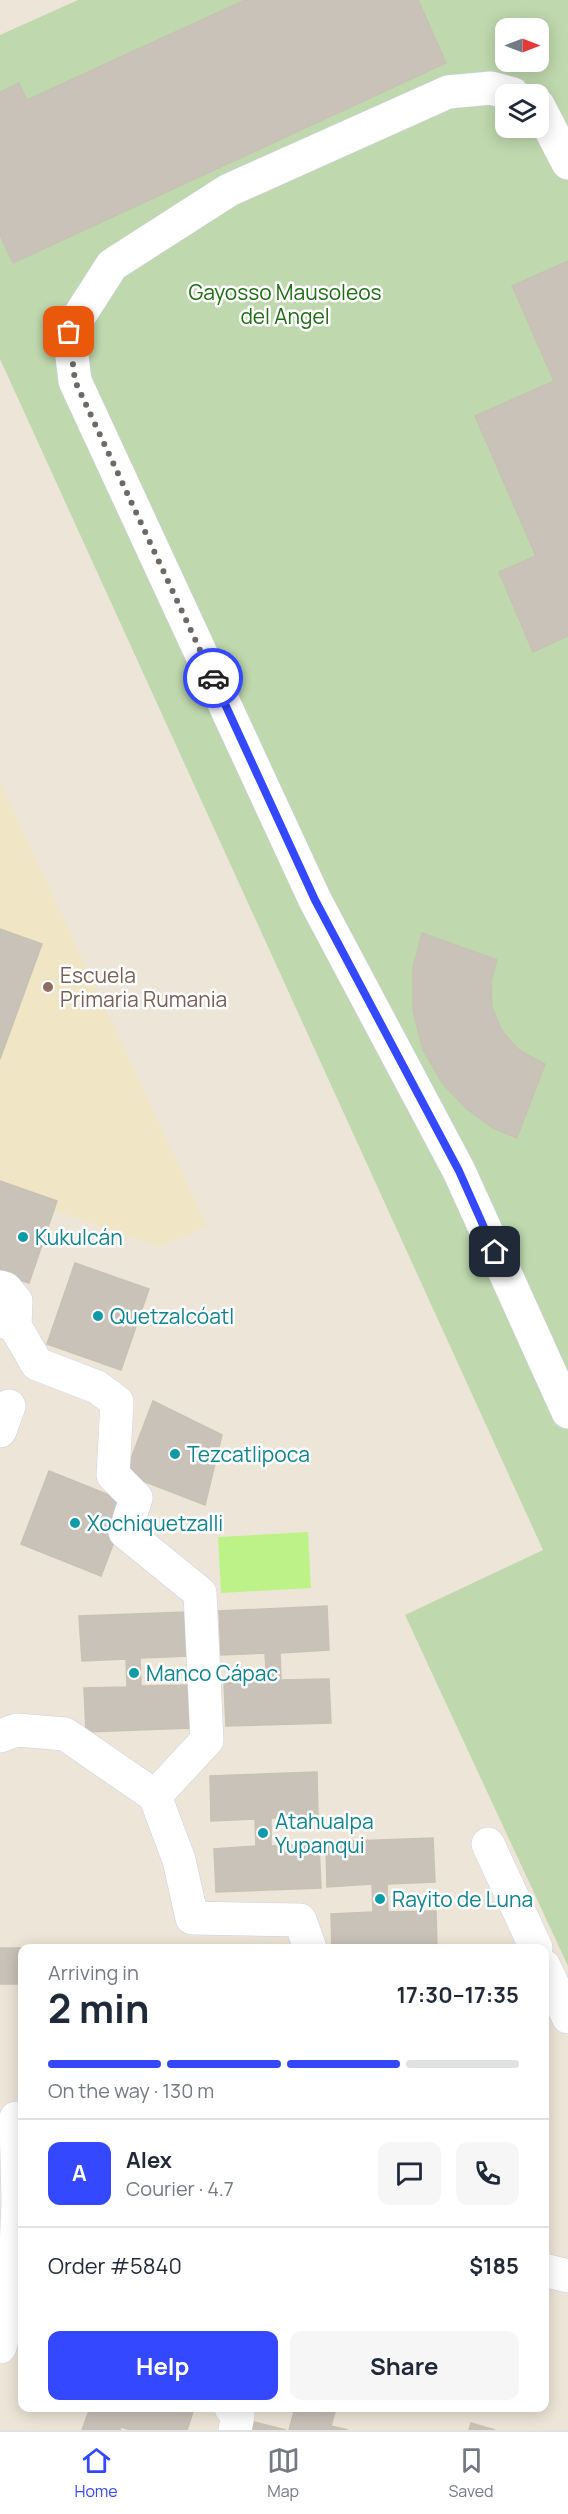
<!DOCTYPE html>
<html lang="en">
<head>
<meta charset="utf-8">
<style>
  body { margin:0; font-family:Manrope,sans-serif; background:#f6f6f7; color:#1f2937; height:100vh; display:flex; flex-direction:column; font-size:22px; white-space:nowrap }
  * { box-sizing:border-box; margin:0 }
  p { font-size:20px; color:#747a83 }
  .icon { flex:none; width:33px; height:33px; fill:none; stroke:currentColor; stroke-width:2; stroke-linecap:round; stroke-linejoin:round }
  .map { position:relative; flex:1; overflow:hidden }
  .panel { position:absolute; left:18px; top:1944px; width:531px; height:468px; display:flex; flex-direction:column; background:#fff; border-radius:12px; box-shadow:0 3px 15px #0003 }
  .panel>* { flex:none }
  .needle { width:39px; rotate:90deg }
  .fabs { position:absolute; left:495px; top:18px; display:grid; gap:12px }
  .fabs a { display:grid; place-items:center; width:54px; height:54px; border-radius:12px; background:#fff; box-shadow:0 3px 15px #0003; font-size:30px }
  .pin { position:absolute; display:grid; place-items:center; width:51px; height:51px; color:#fff; margin:-26px; border-radius:12px; box-shadow:0 3px 9px #0006 }
  .courier { position:absolute; display:grid; place-items:center; width:60px; height:60px; margin:-30px; border:4px solid #3348ff; border-radius:50%; background:#fff; color:#222; box-shadow:0 2px 8px #0007 }
  .head em { font-style:normal; font-weight:700 }
  .head div { display:flex; flex-direction:column-reverse }
  .head { display:flex; align-items:center; justify-content:space-between; height:102px; padding:0 30px }
  h1 { font-size:39px; font-weight:700; line-height:45px }
  .bar { display:grid; grid-template-columns:repeat(4,1fr); gap:9px 6px; align-content:center; height:72px; padding:0 30px }
  .bar i { height:8px; border-radius:4px; background:#e0e1e3 }
  .bar .current { background:#3348ff }
  .bar p { grid-column:span 4 }
  .line { display:flex; align-items:center; gap:15px; padding:0 30px; border-top:2px solid #e0e1e3 }
  .line div { flex:1 }
  .round { display:grid; place-items:center; flex:none; width:63px; height:63px; border-radius:12px; background:#f6f6f7 }
  .primary-button { display:flex; gap:12px; margin-top:auto; padding:12px 30px }
  .primary-button a { flex:1; height:69px; border-radius:12px; background:#3348ff; color:#fff; font-size:24px; font-weight:700; line-height:69px; text-align:center }
  .primary-button a+a { background:#f6f6f7; color:#1f2937 }
  .dock { display:flex; justify-content:space-around; align-items:center; height:84px; border-top:2px solid #e0e1e3; background:#fff; font-size:16px; color:#747a83 }
  .dock a { display:grid; justify-items:center; gap:3px }
  .dock .current { color:#3348ff }
  .map>svg:first-child { display:block }
</style>
</head>
<body>
<div class="map">
<svg width="568" height="2430" viewBox="0 0 568 2430">
  <rect width="100%" height="100%" fill="#ede5d8"/>
  <polygon fill="#f0e6c5" points="0,782 207,1226 160,1247 0,1191"/>
  <path fill="#bfd8ae" fill-rule="evenodd" d="M78,0H568V1966L405,1615L543,1550L0,359V35ZM506,28H538V62H506ZM506,94H538V128H506Z"/>
  <polygon fill="#bdf289" points="308,1532 311,1588 221,1593 218,1537"/>
  <g fill="#c8c2b8" stroke="#c8c2b2" stroke-width="1.5">
    <polygon points="245,0 418,0 446,63 13,263 0,235 0,92 19,83 27,100"/>
    <polygon points="568,261 568,636 533,652 499,572 536,556 475,416 554,381 512,286"/>
    <polygon points="0,929 42,944 0,1059"/>
    <polygon points="422,933 497,960 491,981 492,1007 502,1031 519,1050 545,1064 517,1138 493,1128 467,1109 442,1083 423,1050 413,1011 413,967"/>
    <polygon points="0,1181 57,1201 29,1283 0,1273"/>
    <polygon points="75,1263 149,1289 121,1370 47,1344"/>
    <polygon points="153,1401 222,1435 205,1505 125,1474"/>
    <polygon points="49,1471 129,1503 101,1576 21,1544"/>
    <polygon points="327,1606 329,1650 280,1653 281,1680 329,1679 331,1723 226,1726 224,1683 267,1681 265,1653 221,1655 219,1611"/>
    <polygon points="187,1612 189,1656 140,1658 141,1686 189,1685 191,1728 86,1732 84,1688 127,1687 126,1659 82,1661 79,1616"/>
    <polygon points="317,1772 318,1816 271,1818 271,1846 319,1845 321,1888 216,1892 214,1849 256,1846 255,1819 211,1821 210,1776"/>
    <polygon points="433,1838 435,1882 387,1884 388,1912 436,1911 437,1948 332,1948 331,1914 373,1912 372,1884 327,1887 326,1842"/>
    <polygon points="0,1948 21,1948 22,1984 0,1984"/>
    <polygon points="90,2408 180,2408 193,2412 187,2430 131,2430 121,2427 120,2430 82,2430"/>
    <polygon points="295,2408 336,2408 331,2426 348,2430 289,2430"/>
    <polygon points="254,2422 286,2430 252,2430"/>
    <polygon points="471,2423 495,2430 469,2430"/>
  </g>
  <g fill="none" stroke-linecap="round" stroke-linejoin="round">
    <defs>
      <g id="minor">
        <polyline points="513,94 491,88 448,92 229,190 112,265 69,332 75,381 315,900 459,1171 568,1412"/>
        <polyline points="538,105 568,163"/>
        <polyline points="0,1287 6,1289 16,1301 15,1326"/>
        <polyline points="0,1320 15,1326 37,1364 97,1387 117,1402 113,1475 136,1498 125,1532 200,1593 207,1740 155,1796 65,1734 17,1730 0,1736"/>
        <polyline points="0,1431 9,1406"/>
        <polyline points="155,1796 179,1860 192,1918 300,1920 310,1948"/>
        <polyline points="488,1844 536,1948"/>
        <polyline points="544,1966 568,2017"/>
        <polyline points="544,2270 568,2276"/>
        <polyline points="0,2347 14,2297 18,2202 16,2118"/>
        <polyline points="231,2408 238,2415 235,2430"/>
      </g>
    </defs>
    <use href="#minor" stroke="#cdd0e3" stroke-width="34"/>
    <use href="#minor" stroke="#fff" stroke-width="33"/>
  </g>
  <g fill="none" stroke-linecap="round" stroke-linejoin="round">
    <polyline stroke="#6d6a66" stroke-width="6" stroke-dasharray="0 10.8" points="69,332 75,381 213,678"/>
    <polyline stroke="#3348ff" stroke-width="8" points="213,678 315,900 459,1171 495,1252"/>
  </g>
  <circle fill="#8d6e63" stroke="#fff" stroke-width="2" cx="48" cy="987" r="6"/>
  <g fill="#0f9aa8" stroke="#fff" stroke-width="2">
    <circle cx="23" cy="1237" r="6"/>
    <circle cx="98" cy="1316" r="6"/>
    <circle cx="175" cy="1454" r="6"/>
    <circle cx="75" cy="1523" r="6"/>
    <circle cx="134" cy="1673" r="6"/>
    <circle cx="263" cy="1833" r="6"/>
    <circle cx="380" cy="1899" r="6"/>
  </g>
  <g text-anchor="middle" dominant-baseline="central" stroke-width="5" stroke-linejoin="round" paint-order="stroke">
    <g font-size="21" fill="#1e6c12" stroke="#fff">
      <text x="285" y="292">Gayosso Mausoleos<tspan x="285" dy="24">del Angel</tspan></text>
    </g>
    <g font-size="21" fill="#785e54" stroke="#fff" text-anchor="start">
      <text x="60" y="975">Escuela<tspan x="60" dy="24">Primaria Rumania</tspan></text>
    </g>
    <g font-size="21" fill="#0d838f" stroke="#fff" text-anchor="start">
      <text x="35" y="1237">Kukulcán</text>
      <text x="110" y="1316">Quetzalcóatl</text>
      <text x="187" y="1454">Tezcatlipoca</text>
      <text x="87" y="1523">Xochiquetzalli</text>
      <text x="146" y="1673">Manco Cápac</text>
      <text x="275" y="1821">Atahualpa<tspan x="275" dy="24">Yupanqui</tspan></text>
      <text x="392" y="1899">Rayito de Luna</text>
    </g>
  </g>
</svg>
<div class="fabs">
<a><svg class="needle" viewBox="-14 -14 28 28"><path d="M0-13l5 13h-10z" fill="#e53935"/><path d="M0 13l5-13h-10z" fill="#747a83"/></svg></a>
<a><svg class="icon" aria-label="layers" viewBox="0 0 24 24"><path d="M12 4l9 5-9 5-9-5zM3 14l9 5 9-5"/></svg></a>
</div>
<div class="pin" style="left:69px;top:332px;background:#ea580c"><svg class="icon" aria-label="bag" viewBox="0 0 24 24"><path d="M5 8h14l-1 12H6zM9 8a3 3 0 0 1 6 0"/></svg></div>
<div class="pin" style="left:495px;top:1252px;background:#1f2937"><svg class="icon" aria-label="home" viewBox="0 0 24 24"><path d="M3 11l9-7 9 7M6 9v11h12V9"/></svg></div>
<div class="courier" style="left:213px;top:678px"><svg class="icon" aria-label="car" viewBox="0 0 24 24"><path d="M5 17H2v-5l4-1 3-4h7l3 4 3 1v5h-3M9 17h6M6 11h13"/><circle cx="7" cy="17" r="2"/><circle cx="17" cy="17" r="2"/></svg></div>
<section class="panel">
<div class="head"><div><h1>2 min</h1><p>Arriving in</p></div><em>17:30–17:35</em></div>
<div class="bar"><i class="current"></i><i class="current"></i><i class="current"></i><i></i><p>On the way · 130 m</p></div>
<div class="line" style="height:108px"><b class="round" style="background:#3348ff;color:#fff">A</b><div><b>Alex</b><p>Courier · 4.7</p></div><a class="round"><svg class="icon" aria-label="chat" viewBox="0 0 24 24"><path d="M4 5h16v11H9l-5 4z"/></svg></a><a class="round"><svg class="icon" aria-label="phone" viewBox="0 0 24 24"><path d="M5 4h4l2 5-3 2q2 4 5 5l2-3 5 2v4C11 20 4 13 5 4z"/></svg></a></div>
<div class="line" style="height:78px"><div>Order #5840</div><b>$185</b></div>
<div class="primary-button"><a>Help</a><a>Share</a></div>
</section>
</div>
<nav class="dock">
<a class="current"><svg class="icon" aria-label="home" viewBox="0 0 24 24"><path d="M3 11l9-7 9 7M6 9v11h12V9"/></svg>Home</a>
<a><svg class="icon" aria-label="map" viewBox="0 0 24 24"><path d="M3 6l6-2 6 2 6-2v14l-6 2-6-2-6 2zM9 4v14M15 6v14"/></svg>Map</a>
<a><svg class="icon" aria-label="saved" viewBox="0 0 24 24"><path d="M7 4h10v16l-5-4-5 4z"/></svg>Saved</a>
</nav>
</body>
</html>
